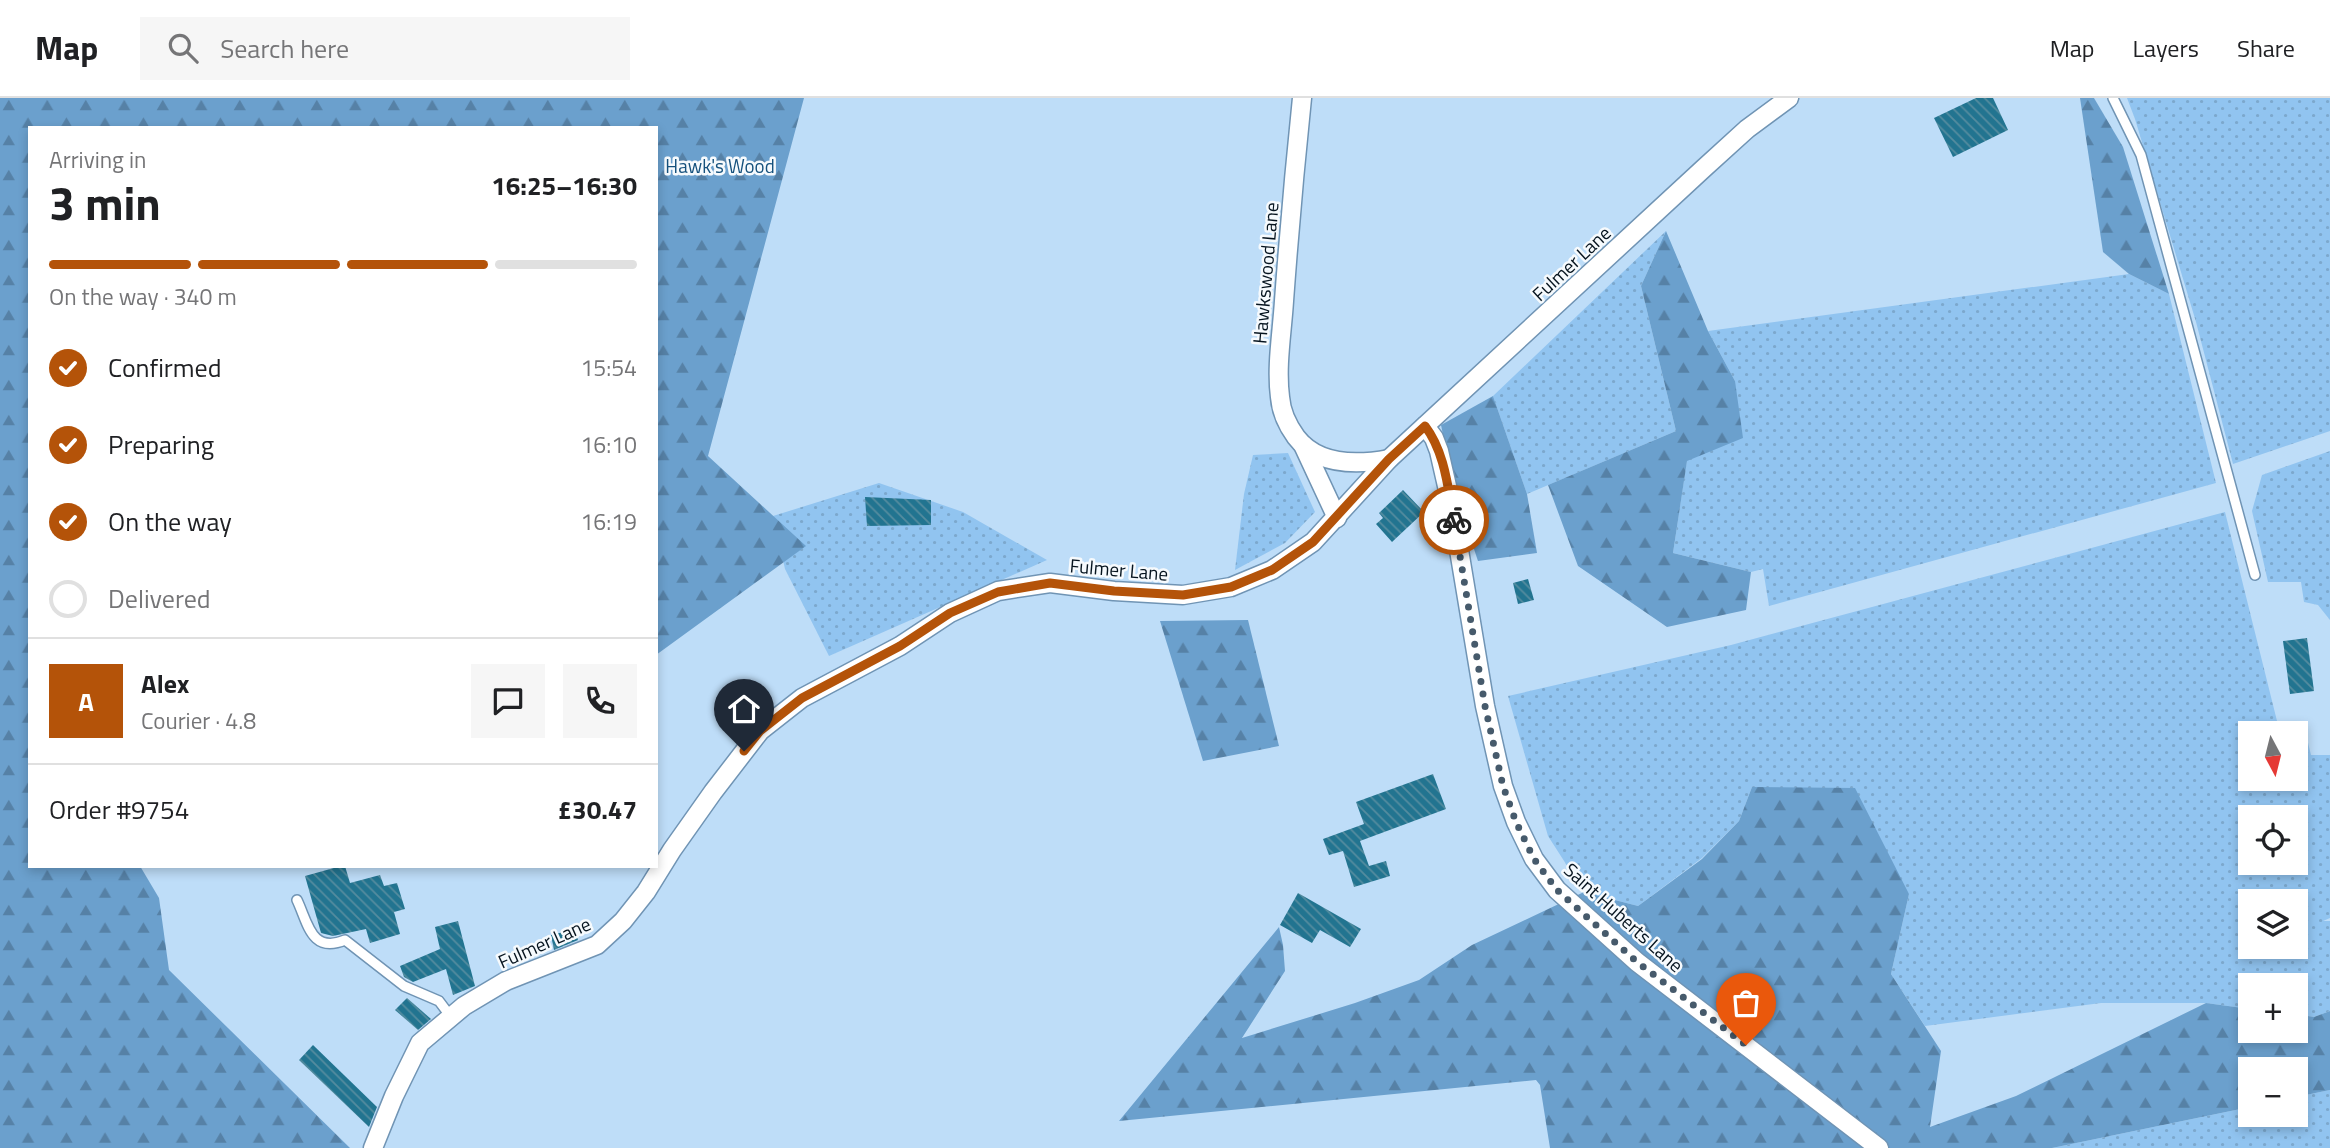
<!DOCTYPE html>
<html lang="en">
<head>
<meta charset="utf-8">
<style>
  body { margin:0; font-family:"Titillium Web",sans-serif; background:#f6f6f6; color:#202124; height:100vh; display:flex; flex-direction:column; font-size:26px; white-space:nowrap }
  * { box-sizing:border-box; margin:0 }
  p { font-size:23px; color:#757577 }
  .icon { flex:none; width:38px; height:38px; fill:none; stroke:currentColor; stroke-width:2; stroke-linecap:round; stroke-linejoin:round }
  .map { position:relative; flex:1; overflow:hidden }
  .drawer { position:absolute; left:28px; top:28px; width:630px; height:742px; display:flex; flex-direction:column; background:#fff; border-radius:0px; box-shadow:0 4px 10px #0003 }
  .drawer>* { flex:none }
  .needle { width:46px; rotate:173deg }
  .buttons { position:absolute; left:2238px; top:623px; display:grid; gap:14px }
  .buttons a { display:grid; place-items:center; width:70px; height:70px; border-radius:0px; background:#fff; box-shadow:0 4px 10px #0003; font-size:35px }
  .pin { position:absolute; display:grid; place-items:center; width:60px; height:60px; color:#fff; margin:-72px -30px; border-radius:50% 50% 50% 0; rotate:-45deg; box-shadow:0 0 7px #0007 }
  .pin .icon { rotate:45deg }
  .courier { position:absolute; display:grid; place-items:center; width:70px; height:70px; margin:-35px; border:5px solid #b45309; border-radius:50%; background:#fff; color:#222; box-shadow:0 2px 9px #0007 }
  .overview em { font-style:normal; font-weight:700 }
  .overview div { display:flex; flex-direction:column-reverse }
  .overview { display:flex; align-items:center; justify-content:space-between; height:119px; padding:0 21px }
  h1 { font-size:46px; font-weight:700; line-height:52px }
  .bar { display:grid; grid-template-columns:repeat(4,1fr); gap:10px 7px; align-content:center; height:84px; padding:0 21px }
  .bar i { height:9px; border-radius:5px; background:#e0e0e0 }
  .bar .on { background:#b45309 }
  .bar p { grid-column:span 4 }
  .line { display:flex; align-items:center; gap:18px; padding:0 21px; border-top:2px solid #e0e0e0 }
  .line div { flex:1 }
  .round { display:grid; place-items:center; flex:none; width:74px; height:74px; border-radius:0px; background:#f6f6f6 }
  ol { padding:0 21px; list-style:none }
  li { display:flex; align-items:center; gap:21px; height:77px }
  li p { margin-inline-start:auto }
  li .icon { padding:7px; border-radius:50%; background:#b45309; color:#fff; stroke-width:4 }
  li:last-child { color:#757577 }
  li i { width:38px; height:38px; border:4px solid #e0e0e0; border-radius:50% }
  header { display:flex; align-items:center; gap:42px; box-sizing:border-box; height:98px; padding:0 35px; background:#fff; border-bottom:2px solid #e0e0e0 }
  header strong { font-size:33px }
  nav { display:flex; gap:38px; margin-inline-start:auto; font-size:24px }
  .search { width:490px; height:63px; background:#f6f6f6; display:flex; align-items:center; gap:18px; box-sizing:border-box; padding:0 24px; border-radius:0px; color:#757577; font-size:26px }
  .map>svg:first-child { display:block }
</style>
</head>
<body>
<header>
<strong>Map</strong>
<div class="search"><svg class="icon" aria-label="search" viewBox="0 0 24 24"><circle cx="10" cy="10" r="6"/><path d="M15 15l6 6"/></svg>Search here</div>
<nav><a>Map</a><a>Layers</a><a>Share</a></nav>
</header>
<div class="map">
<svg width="2330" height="1050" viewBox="0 0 2330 1050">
  <defs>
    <pattern id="grass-dots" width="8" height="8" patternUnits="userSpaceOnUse" patternTransform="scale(1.75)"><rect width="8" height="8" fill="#91c4f0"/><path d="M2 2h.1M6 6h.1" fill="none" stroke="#7ca8cd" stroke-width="1.8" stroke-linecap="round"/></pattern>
    <pattern id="forest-firs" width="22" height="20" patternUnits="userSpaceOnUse" patternTransform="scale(1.75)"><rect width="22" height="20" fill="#6ba0cd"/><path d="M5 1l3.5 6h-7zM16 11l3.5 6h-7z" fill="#5681a6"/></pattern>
    <pattern id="building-back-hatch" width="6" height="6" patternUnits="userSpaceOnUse" patternTransform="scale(1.75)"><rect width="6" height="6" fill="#227490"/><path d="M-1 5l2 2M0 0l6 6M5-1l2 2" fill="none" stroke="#558c9f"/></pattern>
  </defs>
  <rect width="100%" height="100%" fill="#beddf8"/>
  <g fill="url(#grass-dots)" fill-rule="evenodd">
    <polygon points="2127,0 2330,0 2330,333 2233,366 2196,224 2135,21"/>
    <polygon points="1666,133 1641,188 1676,333 1527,396 1493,298"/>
    <polygon points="2129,176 2169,196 2216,385 1769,508 1763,471 1751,474 1673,455 1687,362 1735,283 1708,233"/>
    <polygon points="2330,353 2330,522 2318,507 2304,504 2301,484 2268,484 2252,413 2262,377"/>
    <polygon points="1288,355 1315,414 1285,445 1235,472 1244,396 1253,357"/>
    <polygon points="879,385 963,414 1047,462 829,558 785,471 773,418"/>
    <path d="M2225,414L2278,627L2303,624L2311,657H2330V820L2323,823H2330V913L2314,919L2296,916V887H2250V911L2206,905H2101L1925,928L1891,876L1909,796L1752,689L1739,723L1702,760L1638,808L1584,794L1548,738L1508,598L1731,547ZM2250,635H2296V681H2250ZM2250,719H2296V765H2250ZM2250,803H2296V849H2250Z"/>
    <polygon points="2330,992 2330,1050 2052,1050 2250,1009 2250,1017 2296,1017 2296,999"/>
  </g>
  <g fill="url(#forest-firs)">
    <polygon points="0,0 804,0 708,358 806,448 656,557 656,30 30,30 30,768 140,768 159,800 169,872 350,1050 0,1050"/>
    <polygon points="2080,0 2094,0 2123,49 2169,196 2129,176 2103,154"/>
    <polygon points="1666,133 1708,233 1735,283 1743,340 1687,363 1673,455 1751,474 1746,512 1667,529 1578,468 1548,387 1676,333 1641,188"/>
    <polygon points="1493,298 1527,396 1537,455 1478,463 1455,394 1441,327"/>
    <polygon points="1248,522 1279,648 1203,663 1160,523"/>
    <polygon points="1752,689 1855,690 1909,796 1891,876 1941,953 1930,1029 2016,998 2206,905 2250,911 2250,933 2296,933 2296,916 2314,919 2330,913 2330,992 2296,999 2296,971 2250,971 2250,1009 2052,1050 1550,1050 1540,987 1536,982 1119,1023 1279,829 1283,847 1285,873 1242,940 1355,905 1419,882 1472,847 1584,794 1638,808 1702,761 1739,723"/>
  </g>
  <g fill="url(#building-back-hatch)">
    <polygon points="1976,0 1993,0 2008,32 1953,59 1934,20"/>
    <polygon points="1403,392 1424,414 1392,444 1376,426 1383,420 1379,415"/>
    <polygon points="865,399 931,402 931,427 867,428"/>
    <polygon points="1528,481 1534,502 1518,506 1513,485"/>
    <polygon points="2307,540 2314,593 2290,596 2283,543"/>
    <polygon points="1433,676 1446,711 1360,743 1369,768 1386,763 1390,778 1354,789 1343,753 1329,757 1323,741 1364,726 1356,704"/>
    <polygon points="341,768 345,768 350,785 380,777 384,788 397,785 405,811 394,814 400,836 370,845 366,831 333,838 321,835 305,778"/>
    <polygon points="1298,795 1361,831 1350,849 1320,832 1312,845 1280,827"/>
    <polygon points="458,823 475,888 453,897 446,871 413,884 404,879 400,868 440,851 435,829"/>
    <polygon points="576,831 578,842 554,852 551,837"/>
    <polygon points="407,900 431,921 418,932 395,912"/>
    <polygon points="313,947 377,1009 369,1029 299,962"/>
  </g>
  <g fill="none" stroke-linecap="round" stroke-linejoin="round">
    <defs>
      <g id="service">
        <polyline points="2113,0 2141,57 2255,477"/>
        <path d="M297,802C308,825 311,856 345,842L404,888L439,903L451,919"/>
      </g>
      <g id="minor">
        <path d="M1302,0C1295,67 1289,135 1284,203C1282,235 1276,268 1280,299C1281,313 1288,328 1296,339C1318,368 1357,367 1389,361"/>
        <polyline points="1425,328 1434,340 1439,353 1452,410 1485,608 1503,688 1516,724 1534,761 1557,792 1637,864 1879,1050"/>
        <polyline points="1303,347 1337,420"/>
        <polyline points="373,1050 394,998 420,945 464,908 506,883 597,847 623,823 646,794 672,752 713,694 760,633 802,600 900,548 950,515 998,493 1050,485 1114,493 1183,497 1231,489 1272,472 1313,444 1389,361 1703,71 1747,31 1789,0"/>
      </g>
    </defs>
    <use href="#service" stroke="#7094b4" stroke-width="12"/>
    <use href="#minor" stroke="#7094b4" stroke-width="21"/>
    <use href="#service" stroke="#fff" stroke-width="9"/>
    <use href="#minor" stroke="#fff" stroke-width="18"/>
  </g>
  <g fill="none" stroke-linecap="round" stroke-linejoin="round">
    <polyline stroke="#465a6b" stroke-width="7" stroke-dasharray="0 12.6" points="1454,422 1485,608 1503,688 1516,724 1534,761 1557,792 1637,864 1746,947"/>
    <path stroke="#b45309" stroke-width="9" d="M744,653L760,633L802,600L900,548L950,515L998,494L1050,485L1114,493L1183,497L1231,489L1272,472L1313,444L1389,361L1425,328C1445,354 1448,391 1454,422"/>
  </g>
  <g text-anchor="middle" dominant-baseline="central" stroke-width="5" stroke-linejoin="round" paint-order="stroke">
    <g font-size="19" fill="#15517d" stroke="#f6fafd">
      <text x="720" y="67">Hawk's Wood</text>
    </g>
    <g font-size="19" fill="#06141f" stroke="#f6fafd">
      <text transform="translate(1571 165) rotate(-43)">Fulmer Lane</text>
      <text transform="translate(1265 175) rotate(-85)">Hawkswood Lane</text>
      <text transform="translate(1119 471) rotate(5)">Fulmer Lane</text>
      <text transform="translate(1624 819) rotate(42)">Saint Huberts Lane</text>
      <text transform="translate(544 844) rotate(-24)">Fulmer Lane</text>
    </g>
  </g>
</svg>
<div class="buttons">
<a><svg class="needle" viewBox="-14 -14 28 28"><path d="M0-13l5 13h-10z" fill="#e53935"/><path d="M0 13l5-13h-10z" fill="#757577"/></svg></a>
<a><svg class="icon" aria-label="locate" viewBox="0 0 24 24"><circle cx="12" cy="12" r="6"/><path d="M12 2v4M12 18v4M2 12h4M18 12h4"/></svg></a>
<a><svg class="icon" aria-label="layers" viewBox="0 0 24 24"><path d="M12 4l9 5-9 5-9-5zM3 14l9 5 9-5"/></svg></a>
<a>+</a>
<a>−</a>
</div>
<div class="pin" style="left:1746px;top:947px;background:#ea580c"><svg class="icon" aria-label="bag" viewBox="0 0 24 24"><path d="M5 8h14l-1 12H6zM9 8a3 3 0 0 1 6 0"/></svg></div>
<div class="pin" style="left:744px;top:653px;background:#1f2937"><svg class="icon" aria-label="home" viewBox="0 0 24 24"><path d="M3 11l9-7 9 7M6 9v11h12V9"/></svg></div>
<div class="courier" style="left:1454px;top:422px"><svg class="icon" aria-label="bike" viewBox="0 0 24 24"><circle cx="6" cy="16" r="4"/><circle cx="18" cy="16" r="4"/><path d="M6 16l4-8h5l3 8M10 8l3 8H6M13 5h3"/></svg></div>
<section class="drawer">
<div class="overview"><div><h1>3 min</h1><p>Arriving in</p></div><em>16:25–16:30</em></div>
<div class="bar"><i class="on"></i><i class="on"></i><i class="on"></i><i></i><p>On the way · 340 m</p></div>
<ol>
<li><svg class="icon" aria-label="check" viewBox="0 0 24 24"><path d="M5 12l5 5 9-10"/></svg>Confirmed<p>15:54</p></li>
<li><svg class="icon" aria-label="check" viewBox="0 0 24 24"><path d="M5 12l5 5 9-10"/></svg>Preparing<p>16:10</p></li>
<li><svg class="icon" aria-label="check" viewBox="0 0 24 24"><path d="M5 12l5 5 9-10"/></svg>On the way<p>16:19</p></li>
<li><i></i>Delivered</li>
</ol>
<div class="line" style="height:126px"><b class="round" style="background:#b45309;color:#fff">A</b><div><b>Alex</b><p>Courier · 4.8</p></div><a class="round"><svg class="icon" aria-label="chat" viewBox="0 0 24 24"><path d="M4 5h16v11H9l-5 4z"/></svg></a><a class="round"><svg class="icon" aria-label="phone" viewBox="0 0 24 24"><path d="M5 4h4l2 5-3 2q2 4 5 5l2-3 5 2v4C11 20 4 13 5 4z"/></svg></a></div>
<div class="line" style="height:91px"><div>Order #9754</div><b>£30.47</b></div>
</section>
</div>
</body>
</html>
